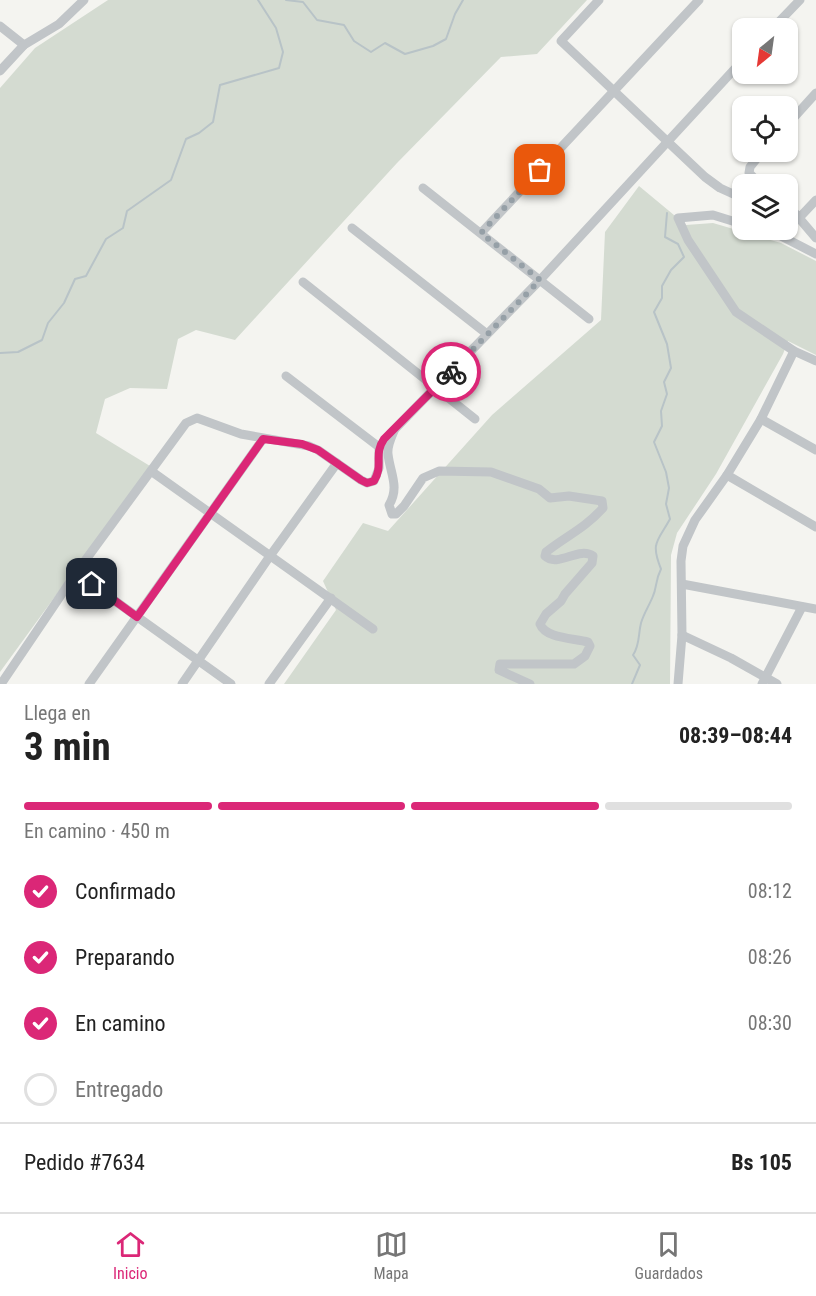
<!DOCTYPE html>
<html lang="es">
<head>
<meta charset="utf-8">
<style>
  body { margin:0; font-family:"Roboto Condensed",sans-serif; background:#f2f2f2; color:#222; height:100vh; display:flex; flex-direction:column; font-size:22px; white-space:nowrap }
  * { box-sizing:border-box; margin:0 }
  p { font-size:20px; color:#767676 }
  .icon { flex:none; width:33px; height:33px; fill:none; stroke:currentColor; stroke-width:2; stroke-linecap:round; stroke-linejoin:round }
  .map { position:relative; height:684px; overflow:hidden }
  .details { display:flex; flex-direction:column; background:#fff; flex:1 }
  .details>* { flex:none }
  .needle { width:39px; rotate:209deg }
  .buttons { position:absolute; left:732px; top:18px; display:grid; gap:12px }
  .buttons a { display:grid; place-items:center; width:66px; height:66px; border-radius:12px; background:#fff; box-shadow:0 2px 4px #0004; font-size:30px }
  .pin { position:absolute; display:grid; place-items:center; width:51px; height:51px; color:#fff; margin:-26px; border-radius:12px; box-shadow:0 3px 9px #0006 }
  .courier { position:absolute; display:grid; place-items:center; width:60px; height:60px; margin:-30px; border:4px solid #db2777; border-radius:50%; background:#fff; color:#222; box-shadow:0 2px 8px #0007 }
  .headline em { font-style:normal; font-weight:700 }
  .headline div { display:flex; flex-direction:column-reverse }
  .headline { display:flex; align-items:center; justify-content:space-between; height:102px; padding:0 24px }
  h1 { font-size:39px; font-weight:700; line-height:45px }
  .bar { display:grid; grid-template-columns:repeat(4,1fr); gap:9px 6px; align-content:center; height:72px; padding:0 24px }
  .bar i { height:8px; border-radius:4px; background:#e0e0e0 }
  .bar .selected { background:#db2777 }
  .bar p { grid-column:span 4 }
  .line { display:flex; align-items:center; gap:15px; padding:0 24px; border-top:2px solid #e0e0e0 }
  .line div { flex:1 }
  ol { padding:0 24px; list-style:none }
  li { display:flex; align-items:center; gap:18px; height:66px }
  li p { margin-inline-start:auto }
  li .icon { padding:6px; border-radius:50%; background:#db2777; color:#fff; stroke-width:4 }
  li:last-child { color:#767676 }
  li i { width:33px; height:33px; border:3px solid #e0e0e0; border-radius:50% }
  .tab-bar { display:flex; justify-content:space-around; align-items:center; height:84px; border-top:2px solid #e0e0e0; background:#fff; font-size:16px; color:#767676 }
  .tab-bar a { display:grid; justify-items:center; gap:3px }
  .tab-bar .selected { color:#db2777 }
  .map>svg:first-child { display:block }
</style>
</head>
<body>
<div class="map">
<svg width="816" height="684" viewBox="0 0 816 684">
  <rect width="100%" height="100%" fill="#f4f4f0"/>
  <g fill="#d4dbd1">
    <polygon points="108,0 587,0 537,54 501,57 397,163 235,340 196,330 178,339 167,389 130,388 105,399 96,433 150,466 0,672 0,88 35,48"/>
    <polygon points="639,186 686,225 713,223 781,243 816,261 816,355 788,341 783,354 716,474 677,533 671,555 670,684 284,684 336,610 323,581 363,523 388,531 492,415 601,320 605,232"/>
  </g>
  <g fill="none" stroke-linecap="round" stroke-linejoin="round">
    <g stroke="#b8c3c7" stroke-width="2">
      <polyline points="286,0 303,2 317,20 344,25 354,41 371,52 385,43 405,54 433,46 446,39 455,14 463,0"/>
      <polyline points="0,353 18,352 42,340 48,323 64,303 75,279 86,276 106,239 123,228 127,211 171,180 186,139 199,133 213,122 220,85 279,68 283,52 276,28 258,0"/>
      <path d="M632,684L640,665L633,655C640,645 638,635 641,623C644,613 649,606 653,596C657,587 655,581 661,569C650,542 658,541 670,519L666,504L669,488L666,472L654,442L662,426L661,411L667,394L664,382L671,368L667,344L654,312L662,298V286L671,270L684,257L678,244L665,237L667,213"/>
    </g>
    <g stroke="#c1c5c8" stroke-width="9">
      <polyline points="599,0 561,41 705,177 720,188 742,198"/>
      <polyline points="0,26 24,45"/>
      <polyline points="773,28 800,0"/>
      <polyline points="0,71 24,45 59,24 84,0"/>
      <polyline points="788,124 816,93"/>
      <polyline points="760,184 749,173 750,167 762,152"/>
      <polyline points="423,188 589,319"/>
      <polyline points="788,205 799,218 816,200"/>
      <polyline points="795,217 799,218 816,238"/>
      <polyline points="742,224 713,215 678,218 688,240 736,312 794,351 816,361"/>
      <polyline points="352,228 487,334"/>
      <polyline points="760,230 781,236 816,254"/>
      <polyline points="481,233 699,0"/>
      <polyline points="303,282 475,419"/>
      <polyline points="761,419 816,450"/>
      <path d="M394,431C391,438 387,446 388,454C390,473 400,487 389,505L392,514H396L404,506L423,478L439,471L491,472L539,489L550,498L569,496L602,501L603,508C584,529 566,536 546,552L545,556C558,568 579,546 593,556L592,563L565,594L561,601L546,614L540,624C546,639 574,638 588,642L590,646L585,656L574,664H500L499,670L530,684"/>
      <polyline points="390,434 540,280 742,61"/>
      <polyline points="151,471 373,629"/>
      <polyline points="727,475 816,527"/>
      <polyline points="76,573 231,684"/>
      <polyline points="682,584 816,609"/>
      <polyline points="682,635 731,658 777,684"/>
      <polyline points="1,684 76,573 186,423 197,418 241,434 309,446 318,450 361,480 367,483 374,481 379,468 379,447 286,376"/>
      <polyline points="89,684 263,439"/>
      <polyline points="182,684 270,556 337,463"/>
      <polyline points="269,684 331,598"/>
      <polyline points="678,684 682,635 681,561 683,546 695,520 727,475 761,419 794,351"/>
      <polyline points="762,684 802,607"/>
    </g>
  </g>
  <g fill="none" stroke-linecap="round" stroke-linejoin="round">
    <polyline stroke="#96a0a7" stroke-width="6" stroke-dasharray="0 10.8" points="451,372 540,280 481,233 540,170"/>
    <path stroke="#db2777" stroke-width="8" d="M92,584L137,617L263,439L302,444L318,450L361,480L367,483L374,481C384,465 373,455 384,439L451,372"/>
  </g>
</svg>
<div class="buttons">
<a><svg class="needle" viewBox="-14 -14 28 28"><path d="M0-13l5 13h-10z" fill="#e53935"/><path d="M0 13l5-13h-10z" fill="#767676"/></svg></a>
<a><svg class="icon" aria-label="locate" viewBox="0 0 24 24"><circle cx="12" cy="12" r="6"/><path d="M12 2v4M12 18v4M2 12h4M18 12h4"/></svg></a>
<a><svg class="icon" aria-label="layers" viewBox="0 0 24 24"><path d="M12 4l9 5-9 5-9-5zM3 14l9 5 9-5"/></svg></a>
</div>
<div class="pin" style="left:540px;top:170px;background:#ea580c"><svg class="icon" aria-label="bag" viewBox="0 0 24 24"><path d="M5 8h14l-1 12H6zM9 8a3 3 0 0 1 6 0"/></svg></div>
<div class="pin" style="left:92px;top:584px;background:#1f2937"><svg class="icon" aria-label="home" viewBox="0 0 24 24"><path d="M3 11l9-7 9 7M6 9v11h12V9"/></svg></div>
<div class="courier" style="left:451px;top:372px"><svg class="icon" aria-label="bike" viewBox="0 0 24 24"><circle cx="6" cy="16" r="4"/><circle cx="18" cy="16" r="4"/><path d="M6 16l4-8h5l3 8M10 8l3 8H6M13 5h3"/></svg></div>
</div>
<section class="details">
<div class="headline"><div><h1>3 min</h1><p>Llega en</p></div><em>08:39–08:44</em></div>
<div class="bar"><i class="selected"></i><i class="selected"></i><i class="selected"></i><i></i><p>En camino · 450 m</p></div>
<ol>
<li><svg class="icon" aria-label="check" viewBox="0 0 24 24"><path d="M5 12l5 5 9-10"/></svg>Confirmado<p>08:12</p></li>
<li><svg class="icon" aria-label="check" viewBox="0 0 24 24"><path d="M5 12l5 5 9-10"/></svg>Preparando<p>08:26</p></li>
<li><svg class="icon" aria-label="check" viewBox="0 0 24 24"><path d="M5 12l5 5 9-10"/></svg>En camino<p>08:30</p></li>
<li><i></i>Entregado</li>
</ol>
<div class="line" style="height:78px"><div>Pedido #7634</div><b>Bs 105</b></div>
</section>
<nav class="tab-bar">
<a class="selected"><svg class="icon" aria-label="home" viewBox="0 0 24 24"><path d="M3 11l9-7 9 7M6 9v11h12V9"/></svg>Inicio</a>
<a><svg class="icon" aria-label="map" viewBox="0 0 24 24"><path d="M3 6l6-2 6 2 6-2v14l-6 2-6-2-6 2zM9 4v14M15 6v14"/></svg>Mapa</a>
<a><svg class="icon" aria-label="saved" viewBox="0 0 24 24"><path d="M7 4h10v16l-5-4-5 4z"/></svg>Guardados</a>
</nav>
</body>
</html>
